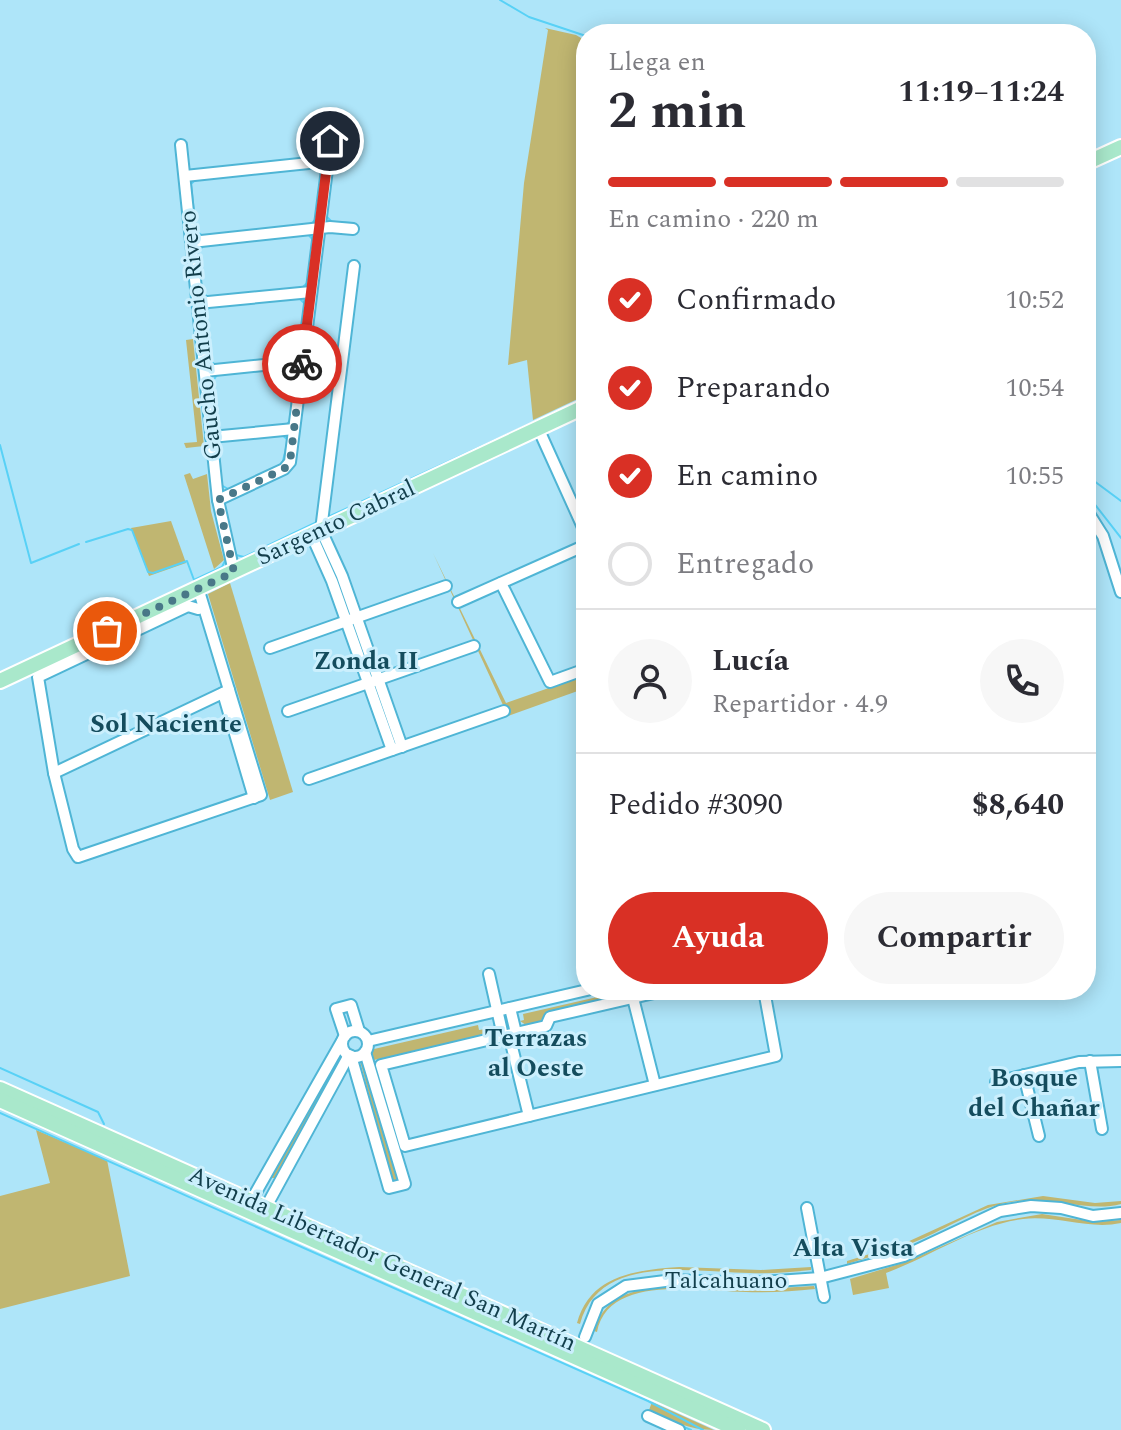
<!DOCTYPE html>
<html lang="es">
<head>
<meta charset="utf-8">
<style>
  body { margin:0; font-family:Spectral,serif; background:#f7f7f7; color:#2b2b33; height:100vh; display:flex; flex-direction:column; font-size:30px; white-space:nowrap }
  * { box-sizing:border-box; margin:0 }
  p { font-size:26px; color:#7c7c81 }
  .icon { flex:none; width:44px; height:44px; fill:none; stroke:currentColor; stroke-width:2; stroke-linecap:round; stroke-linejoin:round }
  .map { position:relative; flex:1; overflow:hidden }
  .panel { position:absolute; left:576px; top:24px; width:520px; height:976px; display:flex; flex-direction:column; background:#fff; border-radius:32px; box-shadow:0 4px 20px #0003 }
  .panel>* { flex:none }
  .pin { position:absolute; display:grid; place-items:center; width:68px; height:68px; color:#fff; margin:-34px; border:4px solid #fff; border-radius:50%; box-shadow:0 2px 8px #0007 }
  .courier { position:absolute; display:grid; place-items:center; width:80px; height:80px; margin:-40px; border:6px solid #d93025; border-radius:50%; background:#fff; color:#222; box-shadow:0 2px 10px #0007 }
  .headline em { font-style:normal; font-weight:700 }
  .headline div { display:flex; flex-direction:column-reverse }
  .headline { display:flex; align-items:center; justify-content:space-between; height:136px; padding:0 32px }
  h1 { font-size:52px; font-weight:700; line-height:60px }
  .bar { display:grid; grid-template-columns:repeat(4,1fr); gap:12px 8px; align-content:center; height:96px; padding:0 32px }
  .bar i { height:10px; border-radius:6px; background:#e1e1e2 }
  .bar .current { background:#d93025 }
  .bar p { grid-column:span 4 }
  .line { display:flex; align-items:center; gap:20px; padding:0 32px; border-top:2px solid #e1e1e2 }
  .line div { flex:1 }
  .round { display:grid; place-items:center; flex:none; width:84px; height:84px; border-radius:42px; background:#f7f7f7 }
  ol { padding:0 32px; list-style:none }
  li { display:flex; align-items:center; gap:24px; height:88px }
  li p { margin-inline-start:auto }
  li .icon { padding:8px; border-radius:50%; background:#d93025; color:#fff; stroke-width:4 }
  li:last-child { color:#7c7c81 }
  li i { width:44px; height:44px; border:4px solid #e1e1e2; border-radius:50% }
  .primary-button { display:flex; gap:16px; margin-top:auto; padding:16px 32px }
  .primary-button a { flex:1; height:92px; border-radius:48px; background:#d93025; color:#fff; font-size:32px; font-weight:700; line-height:92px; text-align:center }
  .primary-button a+a { background:#f7f7f7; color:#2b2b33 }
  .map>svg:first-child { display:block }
</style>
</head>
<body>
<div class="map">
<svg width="1121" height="1430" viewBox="0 0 1121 1430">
  <rect width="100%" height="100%" fill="#aee5f9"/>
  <g fill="#c0b671">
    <polygon points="545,28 576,35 586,41 586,395 533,420 527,360 508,365 524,183 548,30"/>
    <polygon points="193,339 204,446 186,448 184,443 197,442 186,340"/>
    <polygon points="190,473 193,479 207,474 211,511 224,560 214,569 184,475"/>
    <polygon points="171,521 186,563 149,576 131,528"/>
    <polygon points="433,553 506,703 586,675 586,688 508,716"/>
    <polygon points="230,583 293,792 270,800 208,594"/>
    <polygon points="628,990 644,990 545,1013 541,1021 526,1025 520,1021 524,1020 523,1014"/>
    <polygon points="478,1025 479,1030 496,1027 492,1033 374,1060 401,1154 371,1054 374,1049"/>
    <polygon points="338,1054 342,1059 276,1178 271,1178"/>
    <polygon points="360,1061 363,1064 400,1187 394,1188"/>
    <polygon points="36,1130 107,1160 130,1276 0,1309 0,1196 50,1183"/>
    <path d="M1043,1196L1095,1203L1121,1201V1204C1088,1213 1049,1195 1010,1202C978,1208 953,1225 924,1238C899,1249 873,1256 847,1264V1261L905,1243L988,1205Z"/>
    <path d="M1042,1214L1095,1222L1121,1220V1223C1089,1230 1056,1215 1023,1219C975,1225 932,1256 886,1273L889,1288L853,1295L850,1279L906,1262L997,1222Z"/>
    <path d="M679,1267L761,1270L811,1267V1270C791,1272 770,1274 749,1273C694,1272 599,1253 580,1324L577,1323C590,1275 636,1270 679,1267Z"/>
    <path d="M678,1286L760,1289L814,1286L815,1289C792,1291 769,1293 746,1292C703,1291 608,1273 597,1332L594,1331C605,1291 642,1288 678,1286Z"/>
    <path d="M652,1402L714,1430C689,1430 672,1421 649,1410Z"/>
  </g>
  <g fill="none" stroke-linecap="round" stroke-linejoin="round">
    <g stroke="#58d1f6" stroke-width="2">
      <polyline points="500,0 529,17 586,36"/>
      <polyline points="186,143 187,158"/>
      <polyline points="288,160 318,157 324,151"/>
      <polygon points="316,166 323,172 317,218 310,225 203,236 196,231 191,184 196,179"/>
      <polyline points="326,216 332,222 354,223"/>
      <polygon points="307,233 314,241 308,282 301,289 209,298 202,292 198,252 204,245"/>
      <polygon points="299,298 306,305 300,351 294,357 217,366 208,359 204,313 210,307"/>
      <polyline points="309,349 314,361"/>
      <polygon points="290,368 297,374 291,420 286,425 222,432 216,426 212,382 217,375"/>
      <polyline points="299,431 307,375 314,370 326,372"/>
      <polygon points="281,434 288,440 282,465 230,490 221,485 218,446 223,439"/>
      <polyline points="0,445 31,563 79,544"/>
      <polyline points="285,474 294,465"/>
      <polyline points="1086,475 1121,501"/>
      <polyline points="1086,493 1121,538"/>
      <polyline points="328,517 586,398"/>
      <polyline points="86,542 128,529 132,530 148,572 153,573 187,561 194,580 222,567 226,559 215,512"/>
      <polyline points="233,543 236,555 244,557 317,522"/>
      <polyline points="0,1068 98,1112 104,1124"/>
      <polyline points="0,1113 648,1401 703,1430"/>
      <polyline points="679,1425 691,1430"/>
    </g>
    <defs>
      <g id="minor">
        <polyline points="181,145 218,500 234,572"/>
        <polyline points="185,176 328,161"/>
        <polyline points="192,242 330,227 353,229"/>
        <polyline points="354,266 321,530 342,576 402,747"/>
        <polyline points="198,303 311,292"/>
        <polyline points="205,371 293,362 335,368"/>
        <polyline points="538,428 586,534"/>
        <polyline points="211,437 294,429"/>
        <polyline points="218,500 284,469 290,462 333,122"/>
        <polyline points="1086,509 1103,536 1121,592"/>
        <polyline points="311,534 332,581 392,750"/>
        <polyline points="501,583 550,682 586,669"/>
        <polyline points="458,602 586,545"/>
        <polyline points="198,609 188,606 38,677 54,773 73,849 78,857 261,795 198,588"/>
        <polyline points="270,648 446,586"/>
        <polyline points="223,693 254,798"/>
        <polyline points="288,711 474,646"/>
        <polyline points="54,773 229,690"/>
        <polyline points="309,779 504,711"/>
        <polyline points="489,974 503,1036"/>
        <polyline points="667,990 550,1017 546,1026 381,1065 405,1146 776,1056 764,990"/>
        <polyline points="633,998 655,1085"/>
        <polyline points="510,1008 516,1033"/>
        <circle cx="355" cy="1044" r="13"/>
        <polyline points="509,1035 529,1116"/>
        <polyline points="345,1036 336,1009 351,1005 359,1031"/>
        <polyline points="368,1041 587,990"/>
        <polyline points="351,1056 389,1188 405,1184 365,1052"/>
        <polyline points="1090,1061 1102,1129"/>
        <polyline points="1024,1075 1039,1136"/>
        <polyline points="996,1082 1079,1062 1121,1061"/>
        <polyline points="251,1201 342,1041"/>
        <polyline points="266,1207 349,1055"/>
        <polyline points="807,1208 824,1297"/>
        <polyline points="585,1337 598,1304 626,1286 673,1280 748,1283 820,1278 904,1256 1000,1211 1031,1206 1061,1208 1093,1216 1121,1213"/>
        <polyline points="648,1416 679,1430"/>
      </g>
      <g id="major">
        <polyline points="1086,163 1121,147"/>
        <polyline points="0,681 586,406"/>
        <polyline points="0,1089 763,1430"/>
        <polyline points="0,1100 738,1430"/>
      </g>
    </defs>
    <use href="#minor" stroke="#4fb5d5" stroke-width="14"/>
    <use href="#major" stroke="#fff" stroke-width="18"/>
    <use href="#minor" stroke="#fff" stroke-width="10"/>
    <use href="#major" stroke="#a9e8cb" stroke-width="14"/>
  </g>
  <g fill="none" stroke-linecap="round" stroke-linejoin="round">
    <polyline stroke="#497888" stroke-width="8" stroke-dasharray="0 14.4" points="107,631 234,572 218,500 284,469 290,462 302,364"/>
    <polyline stroke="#d93025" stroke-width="10" points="302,364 330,141"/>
  </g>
  <g text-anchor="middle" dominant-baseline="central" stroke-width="6" stroke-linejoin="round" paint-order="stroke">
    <g font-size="24" fill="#123e4b" stroke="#cbeffd">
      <text transform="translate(201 335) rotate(-96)">Gaucho Antonio Rivero</text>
      <text transform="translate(336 523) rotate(-25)">Sargento Cabral</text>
      <text transform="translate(382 1259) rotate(24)">Avenida Libertador General San Martín</text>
      <text x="726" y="1281">Talcahuano</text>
    </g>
    <g font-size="26" font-weight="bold" fill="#144c5d" stroke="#cbeffd">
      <text x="366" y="661">Zonda II</text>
      <text x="166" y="724">Sol Naciente</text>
      <text x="536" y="1038">Terrazas<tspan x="536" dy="30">al Oeste</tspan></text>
      <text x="1034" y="1078">Bosque<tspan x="1034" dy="30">del Chañar</tspan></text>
      <text x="853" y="1248">Alta Vista</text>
    </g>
  </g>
</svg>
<div class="pin" style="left:107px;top:631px;background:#ea580c"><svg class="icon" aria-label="bag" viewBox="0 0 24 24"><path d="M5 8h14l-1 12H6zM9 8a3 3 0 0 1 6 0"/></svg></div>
<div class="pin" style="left:330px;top:141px;background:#1f2937"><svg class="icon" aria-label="home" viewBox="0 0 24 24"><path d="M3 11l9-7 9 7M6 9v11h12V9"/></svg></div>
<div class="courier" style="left:302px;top:364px"><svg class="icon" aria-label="bike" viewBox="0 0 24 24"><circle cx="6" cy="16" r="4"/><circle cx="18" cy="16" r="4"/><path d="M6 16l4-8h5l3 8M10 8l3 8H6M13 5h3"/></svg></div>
<section class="panel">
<div class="headline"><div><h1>2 min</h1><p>Llega en</p></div><em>11:19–11:24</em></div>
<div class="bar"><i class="current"></i><i class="current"></i><i class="current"></i><i></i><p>En camino · 220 m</p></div>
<ol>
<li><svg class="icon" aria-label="check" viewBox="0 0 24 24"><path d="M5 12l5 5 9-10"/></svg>Confirmado<p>10:52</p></li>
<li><svg class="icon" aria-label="check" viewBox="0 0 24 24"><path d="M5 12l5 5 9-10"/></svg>Preparando<p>10:54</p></li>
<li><svg class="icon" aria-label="check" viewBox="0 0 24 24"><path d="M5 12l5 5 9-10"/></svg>En camino<p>10:55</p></li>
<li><i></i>Entregado</li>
</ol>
<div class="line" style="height:144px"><a class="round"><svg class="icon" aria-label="person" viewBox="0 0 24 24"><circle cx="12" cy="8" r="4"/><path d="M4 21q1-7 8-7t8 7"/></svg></a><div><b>Lucía</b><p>Repartidor · 4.9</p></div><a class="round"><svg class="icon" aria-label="phone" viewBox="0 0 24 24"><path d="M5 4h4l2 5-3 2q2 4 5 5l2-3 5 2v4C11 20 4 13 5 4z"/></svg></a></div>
<div class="line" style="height:104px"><div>Pedido #3090</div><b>$8,640</b></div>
<div class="primary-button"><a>Ayuda</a><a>Compartir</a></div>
</section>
</div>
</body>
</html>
